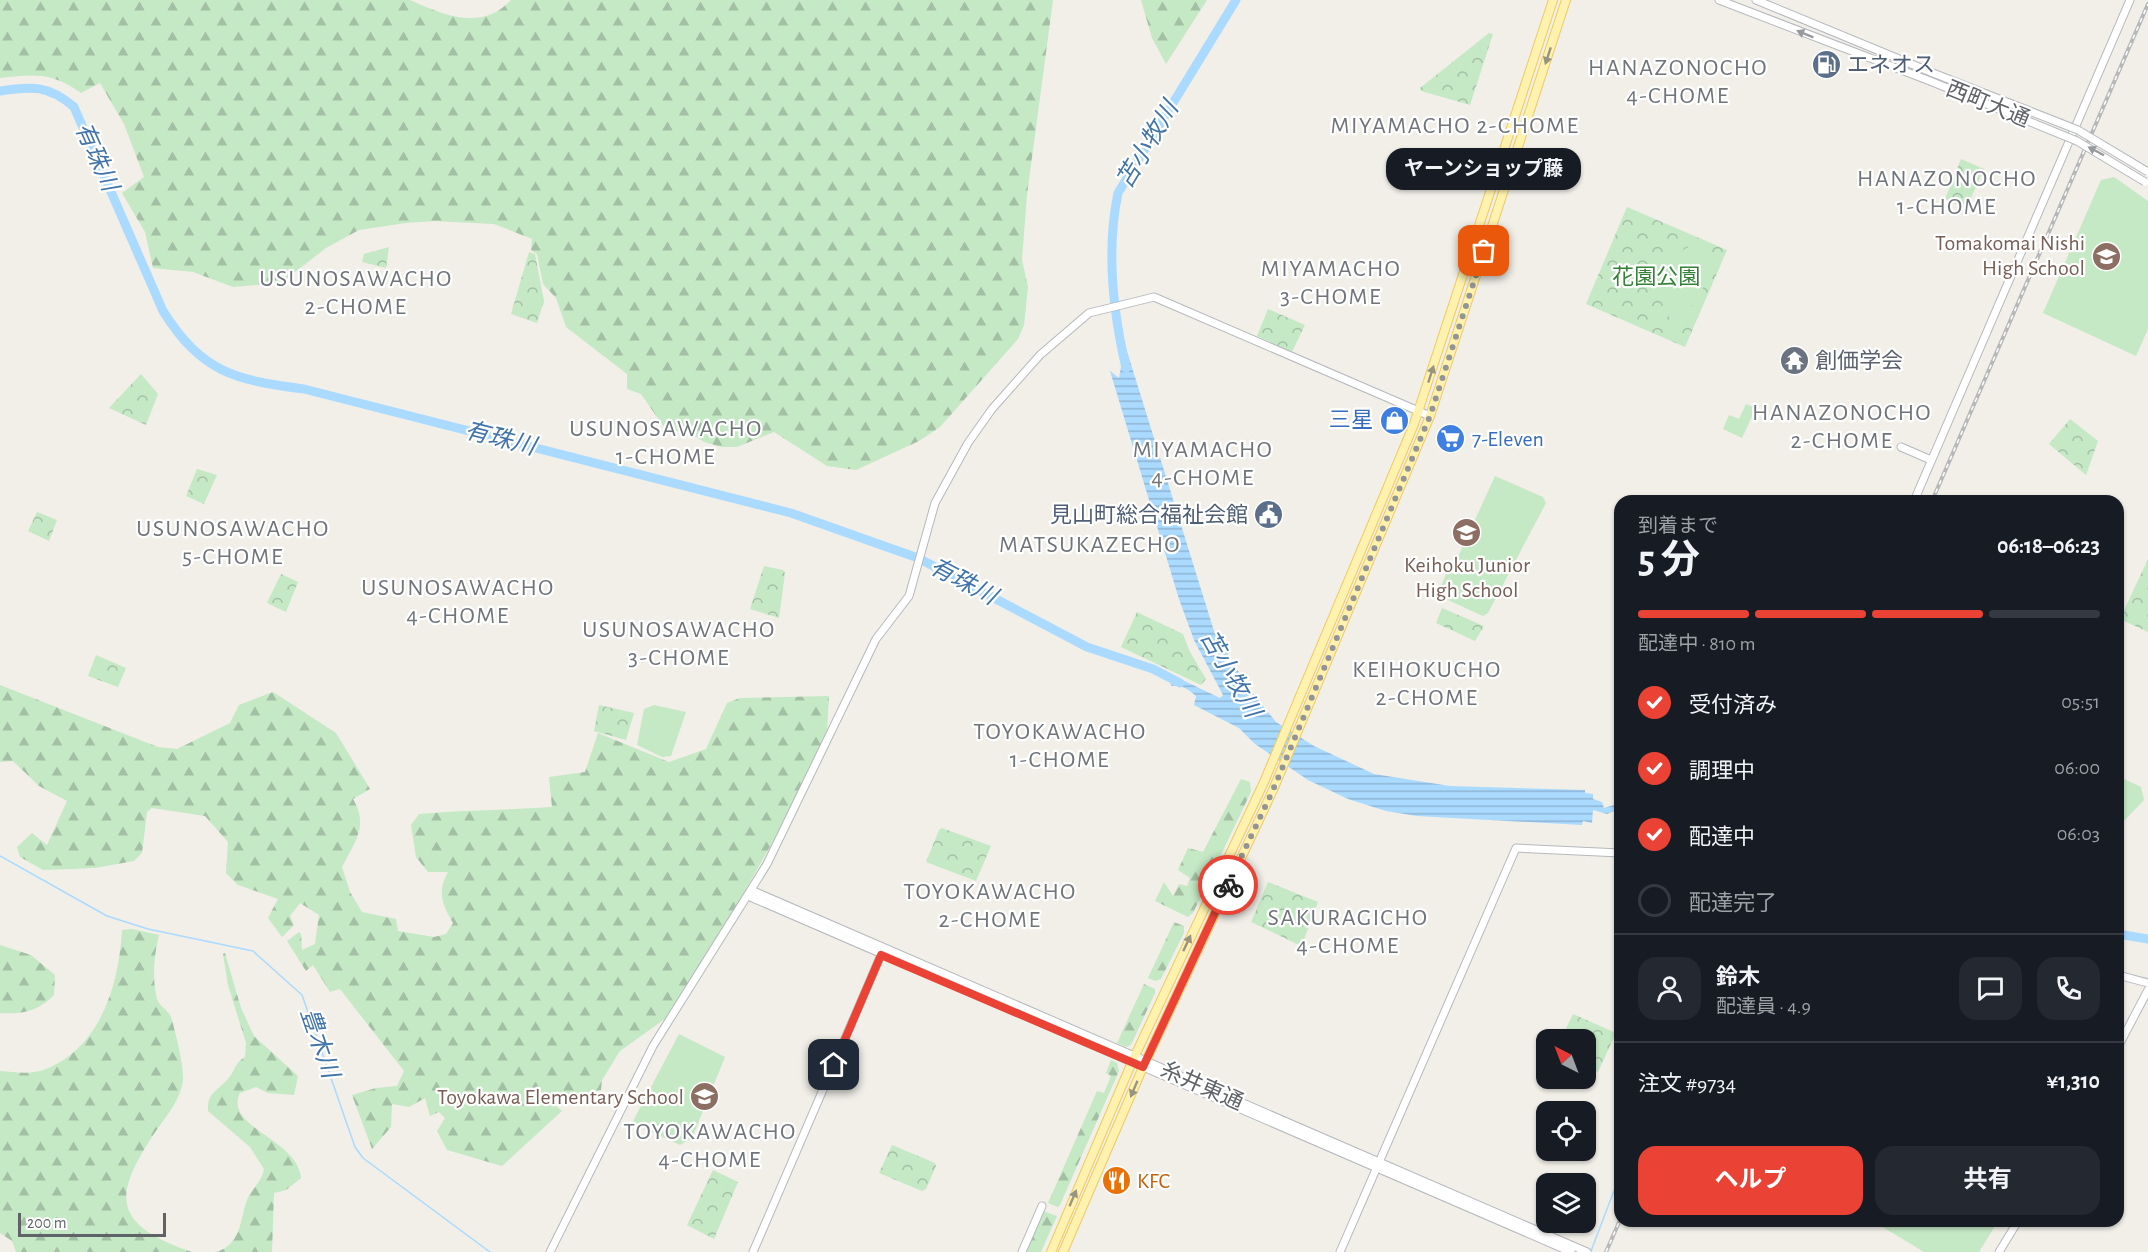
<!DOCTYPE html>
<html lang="ja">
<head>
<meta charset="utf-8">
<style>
  body { margin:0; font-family:"Alegreya Sans","Noto Sans JP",sans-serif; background:#242831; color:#f1f3f6; height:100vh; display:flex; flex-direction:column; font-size:22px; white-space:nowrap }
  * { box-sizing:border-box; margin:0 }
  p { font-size:20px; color:#9ea1a6 }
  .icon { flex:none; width:33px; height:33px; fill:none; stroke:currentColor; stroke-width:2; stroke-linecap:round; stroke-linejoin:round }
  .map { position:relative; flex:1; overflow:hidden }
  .drawer { position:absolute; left:1614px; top:495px; width:510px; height:732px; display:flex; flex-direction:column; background:#171b24; border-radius:18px; box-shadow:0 2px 4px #0004 }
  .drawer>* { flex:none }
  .needle { width:39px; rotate:318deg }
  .buttons { position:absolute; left:1536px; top:1029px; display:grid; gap:12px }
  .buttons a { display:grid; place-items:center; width:60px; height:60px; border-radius:12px; background:#171b24; box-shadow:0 2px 4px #0004; font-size:30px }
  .scale { position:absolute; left:18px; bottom:15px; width:148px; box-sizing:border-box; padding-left:6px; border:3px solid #5f6368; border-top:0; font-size:16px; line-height:21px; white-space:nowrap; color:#5f6368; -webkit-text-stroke:4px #fff; paint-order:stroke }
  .pin { position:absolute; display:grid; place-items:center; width:51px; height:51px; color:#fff; margin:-26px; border-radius:12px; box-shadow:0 3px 9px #0006 }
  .courier { position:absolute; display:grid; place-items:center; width:60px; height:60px; margin:-30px; border:4px solid #ea4335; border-radius:50%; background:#fff; color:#222; box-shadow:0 2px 8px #0007 }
  .bubble { position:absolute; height:42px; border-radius:18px; background:#171b24; box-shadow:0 2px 4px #0004; font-size:20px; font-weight:700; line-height:42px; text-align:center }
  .headline em { font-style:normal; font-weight:700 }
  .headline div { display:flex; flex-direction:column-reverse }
  .headline { display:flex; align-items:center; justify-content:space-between; height:102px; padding:0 24px }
  h1 { font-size:39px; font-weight:700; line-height:45px }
  .bar { display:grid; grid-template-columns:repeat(4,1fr); gap:9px 6px; align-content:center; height:72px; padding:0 24px }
  .bar i { height:8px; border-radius:4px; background:#363941 }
  .bar .selected { background:#ea4335 }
  .bar p { grid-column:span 4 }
  .line { display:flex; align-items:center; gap:15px; padding:0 24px; border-top:2px solid #363941 }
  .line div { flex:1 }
  .round { display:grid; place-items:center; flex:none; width:63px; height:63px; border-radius:18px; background:#242831 }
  ol { padding:0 24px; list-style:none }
  li { display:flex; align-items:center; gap:18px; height:66px }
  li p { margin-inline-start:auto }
  li .icon { padding:6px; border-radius:50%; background:#ea4335; color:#fff; stroke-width:4 }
  li:last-child { color:#9ea1a6 }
  li i { width:33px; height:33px; border:3px solid #363941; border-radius:50% }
  .action { display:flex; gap:12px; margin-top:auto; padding:12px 24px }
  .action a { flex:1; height:69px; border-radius:18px; background:#ea4335; color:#fff; font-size:24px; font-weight:700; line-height:69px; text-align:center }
  .action a+a { background:#242831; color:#f1f3f6 }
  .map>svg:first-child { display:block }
</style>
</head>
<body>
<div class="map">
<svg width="2148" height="1252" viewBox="0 0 2148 1252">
  <defs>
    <pattern id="forest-firs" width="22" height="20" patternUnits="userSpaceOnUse" patternTransform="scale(1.5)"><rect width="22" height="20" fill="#c5e8c5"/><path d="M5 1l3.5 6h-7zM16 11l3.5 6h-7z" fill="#a3c0a4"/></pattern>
    <pattern id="park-crowns" width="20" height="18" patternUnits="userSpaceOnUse" patternTransform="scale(1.5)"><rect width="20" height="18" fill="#c5e8c5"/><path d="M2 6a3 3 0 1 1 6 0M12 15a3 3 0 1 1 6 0" fill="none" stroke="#a3c0a4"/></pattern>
    <pattern id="water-rules" width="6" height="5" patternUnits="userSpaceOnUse" patternTransform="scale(1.5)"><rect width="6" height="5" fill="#aadaff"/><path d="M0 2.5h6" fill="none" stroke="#8eb4d2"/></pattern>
  </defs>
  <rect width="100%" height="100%" fill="#f1efe8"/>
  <g fill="url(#forest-firs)">
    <path d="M0,0H410C443,15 482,32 511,0H1053L1027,195L1022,260L1028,287L1024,325L1018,339L940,427L919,441L856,470L827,466L774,432L737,447H722L704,442L690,433L666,430L641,394L627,389V374L566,327L556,298L543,284L537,254L531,250L532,239L494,224L435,221L406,223L359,230L326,248L281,283L233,287L193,272L153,268L145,232L122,193L144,177L124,124L100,83L81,93C52,72 35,74 0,78Z"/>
    <polygon points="1141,0 1207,0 1166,64 1152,38"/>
    <path d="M0,685L158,747L177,749L230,723L239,705L273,692L336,733L370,789L353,799C369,826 355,841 342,867L350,892L362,912L396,919L398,931L434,937L446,934L453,923C442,904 437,892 448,872H428L416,857L411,825L419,814C464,810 507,810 552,807L549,777L585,772L598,733L669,762L706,749L727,703L740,698L829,696L827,731L812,763L779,831L676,1011L620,1051L602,1080L601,1090L574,1098L562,1096L555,1105L562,1111L502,1166L447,1150L437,1131L445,1118L439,1112L430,1116L425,1098L409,1107L392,1104L391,1127L372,1149L352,1095L376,1088L397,1086L404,1071L340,989L330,992L313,965L306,971L287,941L299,932L301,934L302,950L315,944L319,915L300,903L290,916L294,925L282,937L268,918L278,899L238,885L226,873L228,842L205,816L152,808L147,812L142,853L134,861L95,868L43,870L20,857L17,847L32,833L47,845L67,801L39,786L13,761L0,762Z"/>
    <polygon points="1241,779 1250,782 1251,792 1193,913 1188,917 1155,901 1164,882 1173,896 1179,884 1187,886 1190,878 1178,870 1188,848 1203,852"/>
    <polygon points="1174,922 1184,926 1184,933 1161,979 1155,981 1148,978"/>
    <path d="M132,929L159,935C154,954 152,980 157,999C159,1006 168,1010 171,1017C175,1030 184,1066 183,1080C181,1098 168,1114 158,1128C113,1194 109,1224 192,1252H16L12,1241L0,1233V1071C14,1072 33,1075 46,1069C101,1047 119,984 122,930Z"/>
    <path d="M0,945L31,955L55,975L54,995C37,1012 23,1014 0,1013Z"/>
    <path d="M225,953L241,1008L254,1036L298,1076L294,1095L268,1093L256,1087L240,1093C223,1127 298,1139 301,1178L286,1190L274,1193L272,1252H215C245,1245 239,1212 250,1194C256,1185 262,1180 264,1169L250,1147L208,1111C207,1093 216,1092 227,1080C235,1072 234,1063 245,1057L246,1043L228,985L223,954Z"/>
    <polygon points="1144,984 1155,989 1155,993 1131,1045 1126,1047 1117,1043"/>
    <polygon points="1111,1060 1117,1063 1119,1071 1060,1205 1058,1207 1048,1203 1097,1091 1104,1093 1111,1076 1106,1073"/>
    <polygon points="1043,1211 1057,1216 1041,1252 1026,1252"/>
  </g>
  <g fill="url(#park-crowns)">
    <polygon points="1489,33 1493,34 1470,105 1421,91 1420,88"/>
    <polygon points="1961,159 1984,169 1966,209 1945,199"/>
    <polygon points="1627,207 1727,250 1685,347 1586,304"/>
    <polygon points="389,247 386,268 362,262 364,254"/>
    <polygon points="529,252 535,254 544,301 537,323 511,314"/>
    <polygon points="1268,309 1305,325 1292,352 1257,336"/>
    <polygon points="141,374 158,394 146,425 109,408"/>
    <polygon points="2070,419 2098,441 2086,475 2049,444"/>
    <polygon points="197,469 217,475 204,504 186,496"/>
    <polygon points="37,512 57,520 49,541 28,531"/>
    <polygon points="2148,559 2148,632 2120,619"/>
    <polygon points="764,566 783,570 785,573 779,618 750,609"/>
    <polygon points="281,574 298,582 286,612 267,603"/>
    <polygon points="1442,608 1484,626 1475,641 1436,623"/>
    <polygon points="1137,612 1183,634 1190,652 1206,679 1201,685 1121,647"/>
    <polygon points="96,655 126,668 118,687 88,676"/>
    <polygon points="599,705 634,713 626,740 594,731"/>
    <polygon points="942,828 991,846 976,881 926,862 939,830"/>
    <polygon points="1268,882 1318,902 1303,942 1299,945 1251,922"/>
    <polygon points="1573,1014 1616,1033 1598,1072 1586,1067 1586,1040 1561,1039"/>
    <polygon points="892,1145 935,1163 936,1166 926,1189 922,1191 879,1173"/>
    <polygon points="713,1170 738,1182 714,1239 687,1225"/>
  </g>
  <g fill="#c5e8c5">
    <polygon points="2114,177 2148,201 2148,329 2136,356 2043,313 2101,180"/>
    <path d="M1695,244L1708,259C1711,284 1693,311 1672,323L1647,271L1649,266Z"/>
    <polygon points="1746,404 1756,408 1742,438 1723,429 1729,415 1739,419"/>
    <polygon points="1495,476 1543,497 1546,503 1488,613 1483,616 1437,595 1447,572 1453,568"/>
    <polygon points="654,705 686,712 671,756 662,757 637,745 644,709"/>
    <polygon points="2118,776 2141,787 2144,800 2119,826 2118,839"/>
    <polygon points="679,1034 725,1057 692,1138 680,1145 632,1123"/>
    <polygon points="1881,1221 1998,1221 1979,1252 1924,1252 1881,1226"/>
  </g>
  <path fill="url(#water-rules)" d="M1125,345L1214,631L1247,686L1276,722L1314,746L1374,774L1450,786L1585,790V793L1593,794V799L1602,802L1604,808L1620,803V809L1607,814L1593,810L1592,823L1583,821L1582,825L1417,816L1386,811L1348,799L1308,780L1255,744L1239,728L1194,705L1196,696C1188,689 1182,685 1171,686L1170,680L1172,675L1220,698L1223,695L1194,640L1179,599L1110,371L1119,378Z"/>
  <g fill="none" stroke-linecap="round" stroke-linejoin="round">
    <g stroke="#aadaff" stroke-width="1.5">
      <polyline points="0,856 107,916 148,929 253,951 302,995 355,1147 363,1158 490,1252"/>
      <polyline points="1591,1251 1620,1175"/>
    </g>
    <g stroke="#aadaff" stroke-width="9">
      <path d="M0,91C31,86 49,85 74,107L163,311C202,373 235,380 304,389L791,513L918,558L1087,647L1153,669L1180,683"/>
      <path d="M1126,368C1113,312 1106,250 1118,193L1236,0"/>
      <polyline points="2118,934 2148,939"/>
    </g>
    <defs>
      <g id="minor">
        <polyline points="1719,0 1930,81"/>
        <polyline points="1756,0 1933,73"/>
        <polyline points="1901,447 1931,460"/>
        <polyline points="1914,501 2130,0"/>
        <polyline points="751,890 1587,1252"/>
        <polyline points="748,896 1571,1252"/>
        <polyline points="2118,975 2148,983"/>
        <polyline points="2118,1047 2148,990"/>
        <polyline points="550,1252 653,1046 767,864 876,639 909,596 935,503 968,443 992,409 1040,355 1089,313 1154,297 1430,416"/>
        <polyline points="753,1252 881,955"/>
        <polyline points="1022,1252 1042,1206"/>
        <polyline points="1340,1252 1516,848 1620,853"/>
        <polyline points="1999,1252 2018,1221"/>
      </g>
      <g id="major">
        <polyline points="1051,1252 1132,1062 1264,782 1414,424 1553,0"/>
        <polyline points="1063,1252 1143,1067 1273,790 1430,416 1566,0"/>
      </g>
    </defs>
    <use href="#minor" stroke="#b5b8bc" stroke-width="9"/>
    <use href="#major" stroke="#f2c960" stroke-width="10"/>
    <use href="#minor" stroke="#fff" stroke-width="7"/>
    <use href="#major" stroke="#fff2af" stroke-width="8"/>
    <defs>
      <g id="rail">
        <polyline points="1932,501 2148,4"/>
        <polyline points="1606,1252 1620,1220"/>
      </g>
    </defs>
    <use href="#rail" stroke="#b6b7b8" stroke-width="4"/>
    <use href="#rail" stroke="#fff" stroke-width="1.5" stroke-dasharray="4.5" stroke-linecap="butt"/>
    <defs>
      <g id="minor-bridge">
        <polyline points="1933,73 2078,130 2148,172"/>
        <polyline points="1930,81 2077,141 2145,182"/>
      </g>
    </defs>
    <use href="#minor-bridge" stroke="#b5b8bc" stroke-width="9" stroke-linecap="butt"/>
    <use href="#minor-bridge" stroke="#fff" stroke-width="7"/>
  </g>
  <defs><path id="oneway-solid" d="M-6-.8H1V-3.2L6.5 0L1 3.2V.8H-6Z" transform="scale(1.5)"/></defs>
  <g fill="#979a9d">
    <use href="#oneway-solid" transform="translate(1805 34) rotate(-158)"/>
    <use href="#oneway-solid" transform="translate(2096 151) rotate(-152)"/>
  </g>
  <g fill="#979581">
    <use href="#oneway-solid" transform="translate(1548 56) rotate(108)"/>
    <use href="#oneway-solid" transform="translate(1431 374) rotate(-72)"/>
    <use href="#oneway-solid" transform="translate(1187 943) rotate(-65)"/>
    <use href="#oneway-solid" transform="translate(1134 1089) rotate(113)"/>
    <use href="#oneway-solid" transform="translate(1073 1198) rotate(-67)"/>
  </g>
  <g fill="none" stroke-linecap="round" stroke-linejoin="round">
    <polyline stroke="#929495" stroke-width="6" stroke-dasharray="0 10.8" points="1228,885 1273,790 1430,416 1484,251"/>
    <polyline stroke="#ea4335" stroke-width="8" points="834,1065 881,955 1143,1067 1228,885"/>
  </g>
  <defs>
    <symbol id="fuel-disc" viewBox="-11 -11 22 22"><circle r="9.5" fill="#5c6f8a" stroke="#fff"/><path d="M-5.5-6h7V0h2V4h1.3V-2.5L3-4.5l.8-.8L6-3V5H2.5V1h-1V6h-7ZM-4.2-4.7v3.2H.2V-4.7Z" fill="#fff"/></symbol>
    <symbol id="school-disc" viewBox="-11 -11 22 22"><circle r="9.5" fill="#8d6e63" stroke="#fff"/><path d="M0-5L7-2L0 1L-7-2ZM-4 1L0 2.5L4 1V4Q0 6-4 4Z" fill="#fff"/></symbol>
    <symbol id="temple-disc" viewBox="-11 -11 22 22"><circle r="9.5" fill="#6b7280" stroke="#fff"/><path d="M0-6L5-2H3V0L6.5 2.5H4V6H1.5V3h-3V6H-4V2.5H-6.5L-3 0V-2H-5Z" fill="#fff"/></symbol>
    <symbol id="shop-disc" viewBox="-11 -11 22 22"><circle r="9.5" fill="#3f7fe0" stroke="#fff"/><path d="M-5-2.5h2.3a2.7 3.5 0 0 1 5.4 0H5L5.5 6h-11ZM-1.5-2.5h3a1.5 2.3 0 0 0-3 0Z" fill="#fff"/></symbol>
    <symbol id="supermarket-disc" viewBox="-11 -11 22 22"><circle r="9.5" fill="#3f7fe0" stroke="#fff"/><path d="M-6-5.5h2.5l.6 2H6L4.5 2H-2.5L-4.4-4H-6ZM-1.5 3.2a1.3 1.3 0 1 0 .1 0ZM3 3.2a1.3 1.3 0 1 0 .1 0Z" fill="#fff"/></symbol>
    <symbol id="civic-disc" viewBox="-11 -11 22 22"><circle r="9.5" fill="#5c6f8a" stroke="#fff"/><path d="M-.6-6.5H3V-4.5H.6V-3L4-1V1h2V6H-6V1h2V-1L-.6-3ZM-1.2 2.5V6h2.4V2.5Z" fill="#fff"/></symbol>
    <symbol id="restaurant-disc" viewBox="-11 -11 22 22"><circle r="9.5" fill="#e8710a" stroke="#fff"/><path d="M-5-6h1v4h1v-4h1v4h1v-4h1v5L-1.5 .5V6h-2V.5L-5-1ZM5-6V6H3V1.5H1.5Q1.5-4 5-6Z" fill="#fff"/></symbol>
  </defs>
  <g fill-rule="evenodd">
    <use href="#fuel-disc" x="1810" y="48" width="33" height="33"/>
    <use href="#school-disc" x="2090" y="240" width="33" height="33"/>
    <use href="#temple-disc" x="1778" y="344" width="33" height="33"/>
    <use href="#shop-disc" x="1378" y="404" width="33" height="33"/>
    <use href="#supermarket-disc" x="1434" y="422" width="33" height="33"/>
    <use href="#civic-disc" x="1252" y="498" width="33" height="33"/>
    <use href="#school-disc" x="1450" y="516" width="33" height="33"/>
    <use href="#school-disc" x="688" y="1080" width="33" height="33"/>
    <use href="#restaurant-disc" x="1100" y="1164" width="33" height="33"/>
  </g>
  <g text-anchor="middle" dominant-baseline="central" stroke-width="4.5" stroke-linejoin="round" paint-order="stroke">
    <g font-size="22" fill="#4e5e75" stroke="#fff" text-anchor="start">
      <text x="1847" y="65">エネオス</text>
      <text x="1248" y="515" text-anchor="end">見山町総合福祉会館</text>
    </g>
    <g font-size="22" fill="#5f6368" stroke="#fff">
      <text transform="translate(1988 104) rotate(22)">西町大通</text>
      <text transform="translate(1202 1086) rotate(24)">糸井東通</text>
    </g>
    <g font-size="22" fill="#785e54" stroke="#fff" text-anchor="end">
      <text x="2085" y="243">Tomakomai Nishi<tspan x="2085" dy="25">High School</tspan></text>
      <text x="1467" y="565" text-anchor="middle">Keihoku Junior<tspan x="1467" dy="25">High School</tspan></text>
      <text x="684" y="1097">Toyokawa Elementary School</text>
    </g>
    <g font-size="22" fill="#348238" stroke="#fff">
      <text x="1656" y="277">花園公園</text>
    </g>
    <g font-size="22" fill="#5b616d" stroke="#fff" text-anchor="start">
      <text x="1815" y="361">創価学会</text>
    </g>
    <g font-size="22" fill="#366cbe" stroke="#fff" text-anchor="end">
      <text x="1373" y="420">三星</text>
      <text x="1472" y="439" text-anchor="start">7-Eleven</text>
    </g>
    <g font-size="22" fill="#c56008" stroke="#fff" text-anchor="start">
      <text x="1137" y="1181">KFC</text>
    </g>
    <g font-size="24" letter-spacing="1.5" fill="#70757a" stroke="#fff">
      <text x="1678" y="68">HANAZONOCHO<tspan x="1678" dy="28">4-CHOME</tspan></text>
      <text x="1455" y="126">MIYAMACHO 2-CHOME</text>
      <text x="1947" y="179">HANAZONOCHO<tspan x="1947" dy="28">1-CHOME</tspan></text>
      <text x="1331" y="269">MIYAMACHO<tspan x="1331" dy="28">3-CHOME</tspan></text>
      <text x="356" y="279">USUNOSAWACHO<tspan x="356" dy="28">2-CHOME</tspan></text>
      <text x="1842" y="413">HANAZONOCHO<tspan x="1842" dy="28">2-CHOME</tspan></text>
      <text x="666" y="429">USUNOSAWACHO<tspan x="666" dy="28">1-CHOME</tspan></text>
      <text x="1203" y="450">MIYAMACHO<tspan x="1203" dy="28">4-CHOME</tspan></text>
      <text x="233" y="529">USUNOSAWACHO<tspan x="233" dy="28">5-CHOME</tspan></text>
      <text x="1090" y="545">MATSUKAZECHO</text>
      <text x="458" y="588">USUNOSAWACHO<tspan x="458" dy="28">4-CHOME</tspan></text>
      <text x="679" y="630">USUNOSAWACHO<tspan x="679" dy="28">3-CHOME</tspan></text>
      <text x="1427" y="670">KEIHOKUCHO<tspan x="1427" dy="28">2-CHOME</tspan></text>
      <text x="1060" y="732">TOYOKAWACHO<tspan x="1060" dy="28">1-CHOME</tspan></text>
      <text x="990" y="892">TOYOKAWACHO<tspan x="990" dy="28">2-CHOME</tspan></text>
      <text x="1348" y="918">SAKURAGICHO<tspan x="1348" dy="28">4-CHOME</tspan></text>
      <text x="710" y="1132">TOYOKAWACHO<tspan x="710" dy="28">4-CHOME</tspan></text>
    </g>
    <g font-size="24" font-style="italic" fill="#4174aa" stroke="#fff">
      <text transform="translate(1148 145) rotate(-59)">苫小牧川</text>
      <text transform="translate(96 157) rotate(66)">有珠川</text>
      <text transform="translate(500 439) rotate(14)">有珠川</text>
      <text transform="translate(963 582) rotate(28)">有珠川</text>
      <text transform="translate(1230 674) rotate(60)">苫小牧川</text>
      <text transform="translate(319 1043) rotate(71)">豊木川</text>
    </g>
  </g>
</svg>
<div class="buttons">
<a><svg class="needle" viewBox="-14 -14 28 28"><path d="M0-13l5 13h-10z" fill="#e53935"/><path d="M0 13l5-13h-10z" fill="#9ea1a6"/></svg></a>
<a><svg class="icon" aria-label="locate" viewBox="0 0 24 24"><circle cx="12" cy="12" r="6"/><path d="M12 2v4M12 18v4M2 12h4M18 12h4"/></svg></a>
<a><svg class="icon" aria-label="layers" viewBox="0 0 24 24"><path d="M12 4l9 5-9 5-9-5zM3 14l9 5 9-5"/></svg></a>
</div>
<div class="scale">200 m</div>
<div class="pin" style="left:1484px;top:251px;background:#ea580c"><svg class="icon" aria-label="bag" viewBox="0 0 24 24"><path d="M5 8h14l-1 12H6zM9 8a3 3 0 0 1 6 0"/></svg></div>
<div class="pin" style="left:834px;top:1065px;background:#1f2937"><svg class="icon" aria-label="home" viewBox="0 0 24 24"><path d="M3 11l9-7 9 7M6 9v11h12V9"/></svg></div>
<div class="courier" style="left:1228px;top:885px"><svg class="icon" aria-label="bike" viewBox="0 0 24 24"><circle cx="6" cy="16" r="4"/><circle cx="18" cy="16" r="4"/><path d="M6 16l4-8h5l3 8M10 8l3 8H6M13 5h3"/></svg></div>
<div class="bubble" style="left:1386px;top:148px;width:195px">ヤーンショップ藤</div>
<section class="drawer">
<div class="headline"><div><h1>5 分</h1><p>到着まで</p></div><em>06:18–06:23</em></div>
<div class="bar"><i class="selected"></i><i class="selected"></i><i class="selected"></i><i></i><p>配達中 · 810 m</p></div>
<ol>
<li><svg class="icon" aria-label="check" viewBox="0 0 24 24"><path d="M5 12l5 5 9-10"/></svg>受付済み<p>05:51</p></li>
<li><svg class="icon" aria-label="check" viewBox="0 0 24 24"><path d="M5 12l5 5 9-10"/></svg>調理中<p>06:00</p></li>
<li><svg class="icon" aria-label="check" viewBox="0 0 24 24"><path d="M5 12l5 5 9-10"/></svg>配達中<p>06:03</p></li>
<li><i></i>配達完了</li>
</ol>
<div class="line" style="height:108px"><a class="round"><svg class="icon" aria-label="person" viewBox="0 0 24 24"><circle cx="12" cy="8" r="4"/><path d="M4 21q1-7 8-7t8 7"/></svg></a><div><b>鈴木</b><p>配達員 · 4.9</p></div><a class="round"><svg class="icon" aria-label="chat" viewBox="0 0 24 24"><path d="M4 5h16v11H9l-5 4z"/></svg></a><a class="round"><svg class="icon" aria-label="phone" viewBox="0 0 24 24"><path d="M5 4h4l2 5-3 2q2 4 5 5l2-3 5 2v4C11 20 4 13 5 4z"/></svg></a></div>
<div class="line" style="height:78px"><div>注文 #9734</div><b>¥1,310</b></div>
<div class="action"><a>ヘルプ</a><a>共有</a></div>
</section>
</div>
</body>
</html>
